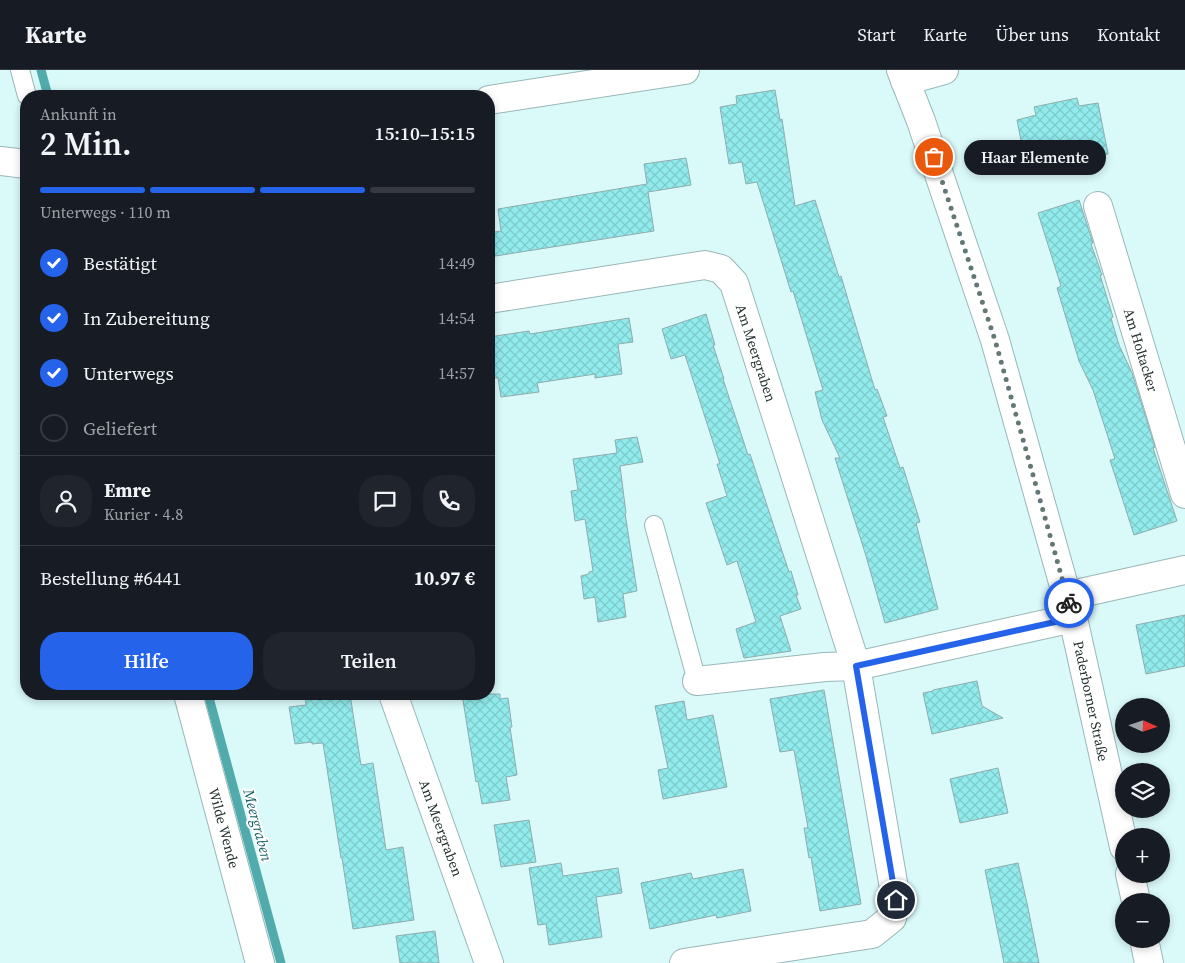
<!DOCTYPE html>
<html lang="de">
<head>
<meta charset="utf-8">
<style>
  body { margin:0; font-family:"Source Serif 4",serif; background:#20242c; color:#f1f3f6; height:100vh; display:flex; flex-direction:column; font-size:19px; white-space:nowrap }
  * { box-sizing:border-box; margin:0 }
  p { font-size:16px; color:#9ea1a6 }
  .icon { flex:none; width:28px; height:28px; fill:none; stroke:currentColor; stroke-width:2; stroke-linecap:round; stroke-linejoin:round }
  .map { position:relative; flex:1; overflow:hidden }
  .panel { position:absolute; left:20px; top:20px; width:475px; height:610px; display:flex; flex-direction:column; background:#171b24; border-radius:20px; box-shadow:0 2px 8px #0003 }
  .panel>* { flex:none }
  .needle { width:32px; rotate:93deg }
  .buttons { position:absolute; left:1115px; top:628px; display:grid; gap:10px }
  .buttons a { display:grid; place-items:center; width:55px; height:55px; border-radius:50%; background:#171b24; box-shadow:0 2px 8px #0003; font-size:25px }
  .pin { position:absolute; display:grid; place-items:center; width:42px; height:42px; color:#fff; margin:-21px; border:2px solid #fff; border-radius:50%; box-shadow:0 1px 5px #0007 }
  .courier { position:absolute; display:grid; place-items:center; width:50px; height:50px; margin:-25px; border:4px solid #2563eb; border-radius:50%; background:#fff; color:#222; box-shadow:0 1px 6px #0007 }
  .bubble { position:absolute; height:35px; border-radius:18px; background:#171b24; box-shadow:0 2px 8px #0003; font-size:16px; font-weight:600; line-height:35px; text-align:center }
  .headline em { font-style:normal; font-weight:600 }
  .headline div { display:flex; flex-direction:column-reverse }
  .headline { display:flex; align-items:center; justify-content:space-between; height:85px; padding:0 20px }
  h1 { font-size:32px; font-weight:600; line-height:38px }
  .bar { display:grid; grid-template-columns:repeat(4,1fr); gap:8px 5px; align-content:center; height:60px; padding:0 20px }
  .bar i { height:6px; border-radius:4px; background:#363941 }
  .bar .current { background:#2563eb }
  .bar p { grid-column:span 4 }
  .line { display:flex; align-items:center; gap:12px; padding:0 20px; border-top:1px solid #363941 }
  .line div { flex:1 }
  .round { display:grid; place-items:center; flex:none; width:52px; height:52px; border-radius:20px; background:#20242c }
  ol { padding:0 20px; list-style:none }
  li { display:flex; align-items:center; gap:15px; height:55px }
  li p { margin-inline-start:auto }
  li .icon { padding:5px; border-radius:50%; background:#2563eb; color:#fff; stroke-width:4 }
  li:last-child { color:#9ea1a6 }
  li i { width:28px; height:28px; border:2px solid #363941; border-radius:50% }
  .cta { display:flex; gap:10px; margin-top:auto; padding:10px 20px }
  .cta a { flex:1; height:58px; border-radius:20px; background:#2563eb; color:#fff; font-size:20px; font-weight:600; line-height:58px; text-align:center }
  .cta a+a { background:#20242c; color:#f1f3f6 }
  header { display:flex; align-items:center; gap:30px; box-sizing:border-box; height:70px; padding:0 25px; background:#171b24; border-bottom:1px solid #363941 }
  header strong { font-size:24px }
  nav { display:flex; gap:28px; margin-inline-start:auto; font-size:18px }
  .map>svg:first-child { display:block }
</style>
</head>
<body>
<header>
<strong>Karte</strong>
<nav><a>Start</a><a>Karte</a><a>Über uns</a><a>Kontakt</a></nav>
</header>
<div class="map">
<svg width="1185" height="893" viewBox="0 0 1185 893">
  <defs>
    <pattern id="building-cross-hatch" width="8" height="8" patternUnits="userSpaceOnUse" patternTransform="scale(1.25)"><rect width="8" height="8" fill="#91ebec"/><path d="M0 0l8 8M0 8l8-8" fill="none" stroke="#7dcacb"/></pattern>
  </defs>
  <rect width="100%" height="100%" fill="#daf9f9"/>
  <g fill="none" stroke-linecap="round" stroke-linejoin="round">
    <g stroke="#51abad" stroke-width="9">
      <polyline points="41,0 48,26"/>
      <polyline points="208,624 281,893"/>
    </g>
  </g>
  <g fill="url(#building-cross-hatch)" stroke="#8facad">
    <polygon points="775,20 780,50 782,49 795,136 815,130 839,207 841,206 875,320 877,319 887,346 883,347 900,398 903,397 920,452 916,453 938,539 885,553 866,486 835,388 840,388 822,350 815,322 823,320 793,221 791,222 757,112 746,114 742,92 729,94 720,37 737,34 736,26"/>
    <polygon points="1077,28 1079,36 1098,33 1108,84 1027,101 1017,50 1036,45 1034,37"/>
    <polygon points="686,88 691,115 648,122 654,161 489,187 489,163 501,161 498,139 647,114 644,94"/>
    <polygon points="1079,130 1093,173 1091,174 1102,205 1100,205 1113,247 1111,248 1119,275 1132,303 1155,377 1153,378 1177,451 1134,465 1110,390 1115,389 1093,320 1079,291 1057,218 1061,216 1038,143"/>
    <polygon points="706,244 715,275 713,275 724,309 723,309 748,385 750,384 789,502 791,501 798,525 796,525 801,539 780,546 791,581 744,588 736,559 756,552 737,491 727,495 706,433 727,426 717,394 720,394 685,285 671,289 662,259"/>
    <polygon points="629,248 633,272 618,274 622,304 595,308 595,304 537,313 539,322 501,327 498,308 489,307 489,267 529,261 530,264"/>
    <polygon points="637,367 643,392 620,396 626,443 625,443 637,521 623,524 626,547 598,552 595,527 584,529 581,506 589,504 589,502 593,501 585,449 575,451 571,421 578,420 573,389 617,383 615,370"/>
    <polygon points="1185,545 1185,596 1146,604 1136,555"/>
    <polygon points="977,611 982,636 1003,648 932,664 923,623 933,621 933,620"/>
    <polygon points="824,620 861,834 820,841 811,787 809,788 804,758 808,758 794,680 780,682 770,629"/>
    <polygon points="305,624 350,624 361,695 373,693 386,780 403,777 414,850 353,859 342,788 341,788 323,673 312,674 312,672 295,674 289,637 306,635"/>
    <polygon points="462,624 500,624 500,629 508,628 512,657 510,657 517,705 506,707 510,730 482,734 478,711 476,712"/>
    <polygon points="684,631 687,650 713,645 727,717 663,729 658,700 668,698 655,636"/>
    <polygon points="998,698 1008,743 960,753 950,709"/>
    <polygon points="529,750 536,792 501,797 494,755"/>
    <polygon points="561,793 563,806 618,798 622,823 596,827 602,867 549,875 546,854 538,855 529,798"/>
    <polygon points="1018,793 1028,838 1039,893 1004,893 985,800"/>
    <polygon points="743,799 751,841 717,848 716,845 650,859 641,813 691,803 693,809"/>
    <polygon points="435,861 439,893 400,893 396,866"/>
  </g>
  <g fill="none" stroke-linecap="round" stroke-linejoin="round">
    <defs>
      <g id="service">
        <polyline points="20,0 27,26"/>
        <polyline points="654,455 697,611"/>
      </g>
      <g id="minor">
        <polyline points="905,11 944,0"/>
        <polyline points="489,30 685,0"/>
        <polyline points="0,91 26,94"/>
        <polyline points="1098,136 1185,424"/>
        <polyline points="489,229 705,195 721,199 734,213 856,596 896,830 892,848 872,864 684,893"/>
        <polyline points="1067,526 1185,500"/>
        <polyline points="697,611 825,597 856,596 1073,548"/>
        <polyline points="188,624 260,893"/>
        <polyline points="393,624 489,893"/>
      </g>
      <g id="secondary">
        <polyline points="901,0 921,51 995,270 1073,548 1124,777"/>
        <polyline points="1130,804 1136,831"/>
        <polyline points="1144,869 1149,893"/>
      </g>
    </defs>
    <use href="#service" stroke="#9ab7b7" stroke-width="20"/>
    <use href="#minor" stroke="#9ab7b7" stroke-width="30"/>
    <use href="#secondary" stroke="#9ab7b7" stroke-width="30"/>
    <use href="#service" stroke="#fff" stroke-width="18"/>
    <use href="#minor" stroke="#fff" stroke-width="28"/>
    <use href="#secondary" stroke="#fff" stroke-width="28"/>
  </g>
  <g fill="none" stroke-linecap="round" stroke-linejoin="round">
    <polyline stroke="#647777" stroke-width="5" stroke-dasharray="0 9" points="934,87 995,270 1069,533"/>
    <polyline stroke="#2563eb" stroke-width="6" points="896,830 856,596 1073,548 1069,533"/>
  </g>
  <g text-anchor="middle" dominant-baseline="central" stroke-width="4" stroke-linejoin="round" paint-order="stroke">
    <g font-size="14" fill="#253131" stroke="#fff">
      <text transform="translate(1141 280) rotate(73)">Am Holtacker</text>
      <text transform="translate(756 283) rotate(72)">Am Meergraben</text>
      <text transform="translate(1091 631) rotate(78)">Paderborner Straße</text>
      <text transform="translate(224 758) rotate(75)">Wilde Wende</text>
      <text transform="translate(441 758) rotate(70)">Am Meergraben</text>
    </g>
    <g font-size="15" font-style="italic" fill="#176263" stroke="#fff">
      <text transform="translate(258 755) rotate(75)">Meergraben</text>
    </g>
  </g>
</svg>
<div class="buttons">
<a><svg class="needle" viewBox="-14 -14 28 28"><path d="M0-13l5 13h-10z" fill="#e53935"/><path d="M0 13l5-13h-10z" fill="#9ea1a6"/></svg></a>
<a><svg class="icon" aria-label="layers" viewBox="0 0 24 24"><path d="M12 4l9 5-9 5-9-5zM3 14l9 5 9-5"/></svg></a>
<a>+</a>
<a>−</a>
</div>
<div class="pin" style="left:934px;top:87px;background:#ea580c"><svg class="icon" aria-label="bag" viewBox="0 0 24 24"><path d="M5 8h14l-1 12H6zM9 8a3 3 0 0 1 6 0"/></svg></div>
<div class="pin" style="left:896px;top:830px;background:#1f2937"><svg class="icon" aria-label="home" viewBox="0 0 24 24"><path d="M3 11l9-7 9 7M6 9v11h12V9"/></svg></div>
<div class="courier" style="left:1069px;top:533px"><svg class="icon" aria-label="bike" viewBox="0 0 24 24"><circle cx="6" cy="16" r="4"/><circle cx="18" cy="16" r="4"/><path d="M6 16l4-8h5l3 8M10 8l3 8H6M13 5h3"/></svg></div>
<div class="bubble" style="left:964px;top:70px;width:142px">Haar Elemente</div>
<section class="panel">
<div class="headline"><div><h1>2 Min.</h1><p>Ankunft in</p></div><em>15:10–15:15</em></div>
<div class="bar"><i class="current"></i><i class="current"></i><i class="current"></i><i></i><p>Unterwegs · 110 m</p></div>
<ol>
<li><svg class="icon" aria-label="check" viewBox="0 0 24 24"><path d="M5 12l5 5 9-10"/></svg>Bestätigt<p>14:49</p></li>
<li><svg class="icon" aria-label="check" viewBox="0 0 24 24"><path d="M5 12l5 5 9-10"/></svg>In Zubereitung<p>14:54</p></li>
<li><svg class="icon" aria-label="check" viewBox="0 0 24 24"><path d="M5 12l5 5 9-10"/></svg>Unterwegs<p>14:57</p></li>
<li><i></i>Geliefert</li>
</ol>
<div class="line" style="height:90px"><a class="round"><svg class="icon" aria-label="person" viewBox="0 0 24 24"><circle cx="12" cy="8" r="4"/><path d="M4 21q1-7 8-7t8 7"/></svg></a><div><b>Emre</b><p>Kurier · 4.8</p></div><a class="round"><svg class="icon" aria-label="chat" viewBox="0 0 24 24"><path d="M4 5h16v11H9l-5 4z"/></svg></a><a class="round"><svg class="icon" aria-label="phone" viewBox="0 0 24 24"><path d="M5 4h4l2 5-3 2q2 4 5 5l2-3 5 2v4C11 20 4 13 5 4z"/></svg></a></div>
<div class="line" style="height:65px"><div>Bestellung #6441</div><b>10.97 €</b></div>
<div class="cta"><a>Hilfe</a><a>Teilen</a></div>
</section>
</div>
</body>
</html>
